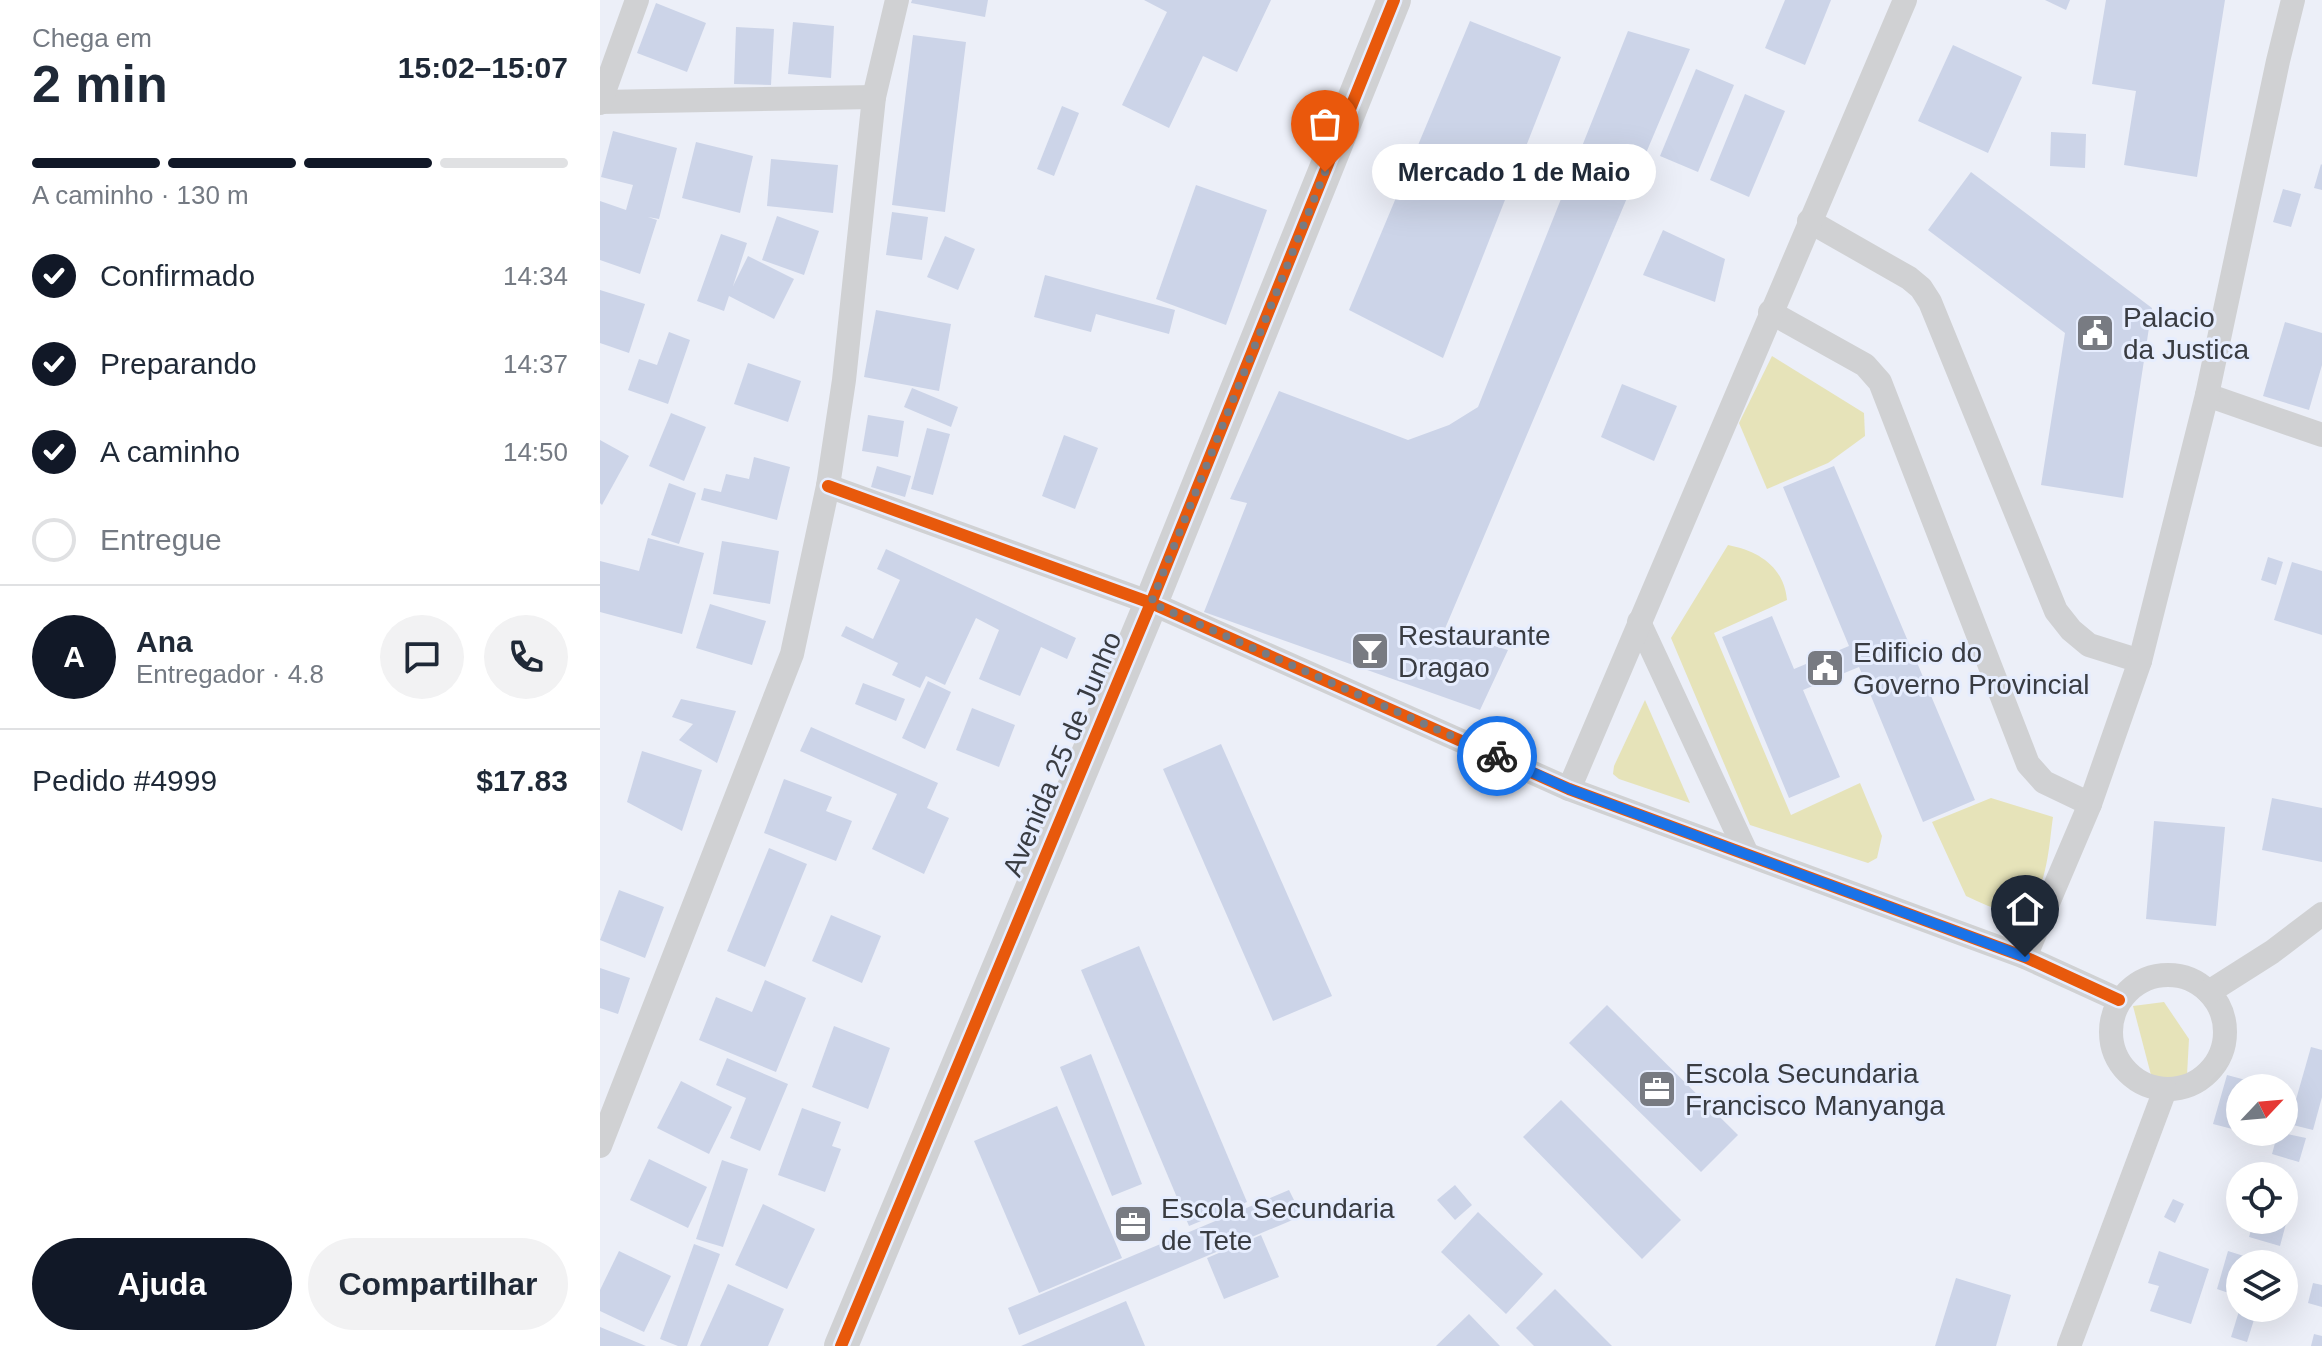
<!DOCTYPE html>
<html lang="pt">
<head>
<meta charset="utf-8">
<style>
  body { margin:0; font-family:Arial,sans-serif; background:#f2f2f3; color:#1f2937; height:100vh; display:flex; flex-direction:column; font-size:30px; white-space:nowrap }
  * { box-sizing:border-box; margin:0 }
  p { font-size:26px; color:#747a83 }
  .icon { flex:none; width:44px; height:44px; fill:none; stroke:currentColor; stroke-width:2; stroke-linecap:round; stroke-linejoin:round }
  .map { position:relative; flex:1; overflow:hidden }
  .panel { display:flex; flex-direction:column; background:#fff; width:600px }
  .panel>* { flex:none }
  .needle { width:52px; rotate:64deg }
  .buttons { position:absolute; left:1626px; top:1074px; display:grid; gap:16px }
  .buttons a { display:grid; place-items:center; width:72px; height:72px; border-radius:50%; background:#fff; box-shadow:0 8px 32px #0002; font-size:40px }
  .pin { position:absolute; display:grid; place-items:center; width:68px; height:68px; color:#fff; margin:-82px -34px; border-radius:50% 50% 50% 0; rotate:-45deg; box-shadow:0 0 8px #0007 }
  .pin .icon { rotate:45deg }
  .courier { position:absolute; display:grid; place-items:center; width:80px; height:80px; margin:-40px; border:6px solid #1a73e8; border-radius:50%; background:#fff; color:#222; box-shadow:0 2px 10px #0007 }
  .bubble { position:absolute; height:56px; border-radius:28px; background:#fff; box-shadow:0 8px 32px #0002; font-size:26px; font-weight:700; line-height:56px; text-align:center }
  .head em { font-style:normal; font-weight:700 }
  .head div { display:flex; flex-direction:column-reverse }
  .head { display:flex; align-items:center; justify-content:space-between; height:136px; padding:0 32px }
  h1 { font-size:52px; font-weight:700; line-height:60px }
  .bar { display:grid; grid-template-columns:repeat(4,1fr); gap:12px 8px; align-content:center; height:96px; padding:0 32px }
  .bar i { height:10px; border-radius:6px; background:#e0e1e3 }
  .bar .on { background:#111827 }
  .bar p { grid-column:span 4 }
  .line { display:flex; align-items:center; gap:20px; padding:0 32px; border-top:2px solid #e0e1e3 }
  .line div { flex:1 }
  .round { display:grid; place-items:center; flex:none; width:84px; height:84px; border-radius:42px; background:#f2f2f3 }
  ol { padding:0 32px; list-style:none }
  li { display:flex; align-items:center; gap:24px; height:88px }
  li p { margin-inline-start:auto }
  li .icon { padding:8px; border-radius:50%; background:#111827; color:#fff; stroke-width:4 }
  li:last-child { color:#747a83 }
  li i { width:44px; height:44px; border:4px solid #e0e1e3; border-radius:50% }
  .action { display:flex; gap:16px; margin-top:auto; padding:16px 32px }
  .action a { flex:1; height:92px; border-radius:48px; background:#111827; color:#fff; font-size:32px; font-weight:700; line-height:92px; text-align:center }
  .action a+a { background:#f2f2f3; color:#1f2937 }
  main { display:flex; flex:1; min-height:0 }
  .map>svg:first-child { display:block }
</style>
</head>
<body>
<main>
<section class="panel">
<div class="head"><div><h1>2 min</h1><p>Chega em</p></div><em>15:02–15:07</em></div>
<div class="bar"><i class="on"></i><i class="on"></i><i class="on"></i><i></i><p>A caminho · 130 m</p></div>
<ol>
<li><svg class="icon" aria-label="check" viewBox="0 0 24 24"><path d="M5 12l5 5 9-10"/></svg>Confirmado<p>14:34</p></li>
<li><svg class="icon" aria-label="check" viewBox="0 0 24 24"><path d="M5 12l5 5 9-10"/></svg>Preparando<p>14:37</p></li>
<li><svg class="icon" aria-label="check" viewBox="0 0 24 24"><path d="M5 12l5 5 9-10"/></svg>A caminho<p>14:50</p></li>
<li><i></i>Entregue</li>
</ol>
<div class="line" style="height:144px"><b class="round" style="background:#111827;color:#fff">A</b><div><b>Ana</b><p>Entregador · 4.8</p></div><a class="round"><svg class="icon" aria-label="chat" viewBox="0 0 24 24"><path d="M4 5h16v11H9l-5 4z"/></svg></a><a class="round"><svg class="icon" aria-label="phone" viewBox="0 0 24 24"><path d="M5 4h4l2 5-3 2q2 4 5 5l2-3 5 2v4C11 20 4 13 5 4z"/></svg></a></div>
<div class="line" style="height:104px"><div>Pedido #4999</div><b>$17.83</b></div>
<div class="action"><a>Ajuda</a><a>Compartilhar</a></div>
</section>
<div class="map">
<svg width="1722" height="1346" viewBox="0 0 1722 1346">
  <rect width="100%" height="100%" fill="#eceff8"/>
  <g fill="#e6e3b9">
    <polygon points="1172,356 1264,413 1265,436 1228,463 1167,489 1139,423"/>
    <path d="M1128,545C1159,551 1184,567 1187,600L1114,633L1191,815L1260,783L1282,836L1277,858L1268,863L1150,825L1071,638Z"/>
    <polygon points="1045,700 1090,803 1019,779 1013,774 1014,766"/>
    <path d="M1391,798L1453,817C1449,843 1447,907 1415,911C1399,913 1380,902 1366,896L1332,822Z"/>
    <polygon points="1564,1002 1589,1039 1587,1075 1570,1086 1551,1075 1533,1006"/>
  </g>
  <g fill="#ccd4e8">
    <polygon points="312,0 388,0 385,17 311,3"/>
    <polygon points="544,0 671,0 637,72 603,56 569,128 522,105 567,12"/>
    <polygon points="1185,0 1231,0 1205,65 1165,48"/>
    <polygon points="1445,0 1470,0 1466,10"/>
    <polygon points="1506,0 1625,0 1597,177 1524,165 1536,91 1492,84"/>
    <polygon points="56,3 106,23 87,72 37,53"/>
    <polygon points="870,21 961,57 843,358 749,310"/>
    <polygon points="193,22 234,26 231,78 188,74"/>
    <polygon points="136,27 174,29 171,85 134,84"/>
    <polygon points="1028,31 1090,49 844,631 908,650 880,710 604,612 647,503 630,499 679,391 808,440 849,425 878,407"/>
    <polygon points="313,35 366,42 345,212 292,205"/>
    <polygon points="1353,45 1422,77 1388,153 1318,121"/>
    <polygon points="1096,69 1134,85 1098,172 1060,156"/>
    <polygon points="1145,94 1185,111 1149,197 1110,180"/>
    <polygon points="462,106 479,113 454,176 437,169"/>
    <polygon points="13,131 77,148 59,219 48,217 57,220 40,274 0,260 0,201 26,210 33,185 1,177"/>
    <polygon points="1451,132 1486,134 1485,168 1450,166"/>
    <polygon points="96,142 153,156 140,213 82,198"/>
    <polygon points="171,159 238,165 233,213 167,206"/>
    <polygon points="1721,164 1722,165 1722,190 1714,188"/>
    <polygon points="1371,172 1552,308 1523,498 1441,485 1465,333 1328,230"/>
    <polygon points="596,185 667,210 626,325 556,299"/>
    <polygon points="1683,189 1701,194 1691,227 1673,222"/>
    <polygon points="292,212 328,217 322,260 286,255"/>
    <polygon points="177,216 219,231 204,275 162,260"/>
    <polygon points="1063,230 1125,259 1115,302 1043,275"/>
    <polygon points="121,234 147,243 133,286 148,256 194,279 174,319 129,296 124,311 97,301"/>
    <polygon points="345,236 375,249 358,290 327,277"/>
    <polygon points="445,275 575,310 569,334 496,314 491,332 434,317"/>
    <polygon points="0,290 45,304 29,353 0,343"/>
    <polygon points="276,310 351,324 339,391 264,377"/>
    <polygon points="1685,322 1722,333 1722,365 1709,410 1663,396"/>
    <polygon points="69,332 90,340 68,404 28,390 39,359 57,365"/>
    <polygon points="148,363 201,381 188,422 134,404"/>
    <polygon points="1022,384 1077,406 1054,461 1001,437"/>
    <polygon points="312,388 358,407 351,427 304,407"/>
    <polygon points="71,413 106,427 84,481 49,466"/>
    <polygon points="268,415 304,421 298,457 262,451"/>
    <polygon points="327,428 350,434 333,495 311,489"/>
    <polygon points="464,435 498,448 475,509 442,496"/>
    <polygon points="0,440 29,456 2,505 0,503"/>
    <polygon points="154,457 190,467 177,520 101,500 104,488 121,492 126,474 149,479"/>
    <polygon points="277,466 311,476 305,497 271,487"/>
    <polygon points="1234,466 1375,800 1323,822 1259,667 1203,690 1240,777 1189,798 1122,637 1172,616 1194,669 1249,646 1183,487"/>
    <polygon points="69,483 96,493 79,544 51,535"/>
    <polygon points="48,538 104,553 82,634 0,612 0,561 39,571"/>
    <polygon points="122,541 179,551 170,604 113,594"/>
    <polygon points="286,549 476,638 467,659 441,647 420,696 379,679 399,630 376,618 345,685 326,676 320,688 292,675 298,663 241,636 246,626 273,639 300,580 277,569"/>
    <polygon points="1668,557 1683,562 1676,585 1661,580"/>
    <polygon points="1692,562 1722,571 1722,635 1674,620"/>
    <polygon points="110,604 166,621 152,665 96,648"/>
    <polygon points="328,681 351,692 325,749 302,738"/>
    <polygon points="263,683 305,699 296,721 255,704"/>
    <polygon points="81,699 136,711 117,763 79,740 93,724 72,717"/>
    <polygon points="372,708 415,725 399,767 356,750"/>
    <polygon points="211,727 338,783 327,808 349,818 324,874 272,849 297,794 200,751"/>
    <polygon points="621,744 732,996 673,1021 563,769"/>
    <polygon points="42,751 102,770 82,831 27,802"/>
    <polygon points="184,779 232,797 226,811 252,821 236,861 164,833"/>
    <polygon points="1672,798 1722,808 1722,862 1662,850"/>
    <polygon points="1554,821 1625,827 1616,926 1546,919"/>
    <polygon points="169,848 207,864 165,967 127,951"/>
    <polygon points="19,890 64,907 45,958 0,940"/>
    <polygon points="231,915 281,936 262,983 212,961"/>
    <polygon points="539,946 647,1202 589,1226 481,970"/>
    <polygon points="0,968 30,978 18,1014 0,1008"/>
    <polygon points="165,980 206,998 176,1072 99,1040 116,997 152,1012"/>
    <polygon points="1007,1005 1138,1135 1101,1172 969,1043"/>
    <polygon points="234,1026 290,1048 268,1109 212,1087"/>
    <polygon points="1711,1047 1722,1050 1722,1097 1713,1130 1689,1124"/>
    <polygon points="491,1054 542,1184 512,1196 460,1067"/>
    <polygon points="127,1058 188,1084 160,1151 130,1138 146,1098 116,1085"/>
    <polygon points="1627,1075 1672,1087 1640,1088 1640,1131 1613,1124"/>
    <polygon points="81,1081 132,1107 109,1154 57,1128"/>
    <polygon points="961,1100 1081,1220 1042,1259 923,1137"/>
    <polygon points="457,1106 522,1258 439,1293 374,1141"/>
    <polygon points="202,1108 241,1122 232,1146 241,1149 225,1192 178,1175"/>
    <polygon points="1678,1132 1706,1138 1699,1162 1672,1154"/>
    <polygon points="49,1159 107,1187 88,1228 30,1200"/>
    <polygon points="122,1160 148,1169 123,1247 96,1239"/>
    <polygon points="855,1185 872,1205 855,1220 837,1200"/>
    <polygon points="689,1190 702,1216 419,1335 408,1308"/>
    <polygon points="1573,1199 1584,1204 1575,1223 1564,1217"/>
    <polygon points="1684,1203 1691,1205 1680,1246 1649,1237 1654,1220 1684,1220"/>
    <polygon points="163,1204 215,1229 187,1289 135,1265"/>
    <polygon points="878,1212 943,1274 906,1314 841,1252"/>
    <polygon points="661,1235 679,1277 624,1299 607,1258"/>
    <polygon points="94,1244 120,1254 87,1346 78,1346 60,1339"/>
    <polygon points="19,1251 71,1276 44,1332 0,1311 0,1290"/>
    <polygon points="1559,1251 1609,1269 1591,1324 1550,1311 1559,1286 1548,1283"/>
    <polygon points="1628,1251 1666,1263 1640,1264 1640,1297 1617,1289"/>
    <polygon points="1356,1278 1411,1295 1396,1346 1335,1346"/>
    <polygon points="1713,1283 1722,1285 1722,1307 1708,1303"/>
    <polygon points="128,1284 184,1309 168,1346 100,1346"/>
    <polygon points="955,1289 1012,1346 934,1346 916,1328"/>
    <polygon points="526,1301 545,1346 421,1346"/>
    <polygon points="1640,1308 1657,1310 1647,1342 1631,1337"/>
    <polygon points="869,1314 900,1346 836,1346"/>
    <polygon points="0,1327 46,1346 0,1346"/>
    <polygon points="1714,1334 1722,1336 1722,1346 1711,1346"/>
  </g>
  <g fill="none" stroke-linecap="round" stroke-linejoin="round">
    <g stroke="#d0d1d3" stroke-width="24">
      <polyline points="0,102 274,97"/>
      <polyline points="0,103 37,0"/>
      <polyline points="1209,221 1309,278 1321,288 1330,302 1456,611 1471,630 1489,645 1540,661"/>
      <polyline points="1170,312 1265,365 1280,382 1428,764 1444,782 1490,804"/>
      <polyline points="1607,395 1722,435"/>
      <polyline points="228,486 551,603 969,789 1425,957 1519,1000"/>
      <polyline points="1039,622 1147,854"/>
      <polyline points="969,789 1305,0"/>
      <polyline points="1425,957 1490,804 1540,661 1607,395 1678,61 1693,0"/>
      <circle cx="1568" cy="1032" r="57"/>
      <polyline points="1609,992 1672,952 1722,914"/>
      <polyline points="0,1146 192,654 228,486 244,380 274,97 297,0"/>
      <polyline points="1469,1346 1565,1090"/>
    </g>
    <polyline stroke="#d0d1d3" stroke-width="34" points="241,1346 551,603 794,0"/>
    <defs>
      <g id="cycleway">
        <polyline points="228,486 551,603 969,789 1425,957 1519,1000"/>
        <polyline points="241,1346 551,603 794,0"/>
      </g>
    </defs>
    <use href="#cycleway" stroke="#e6edfe" stroke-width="17"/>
    <use href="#cycleway" stroke="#e8590c" stroke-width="12"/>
  </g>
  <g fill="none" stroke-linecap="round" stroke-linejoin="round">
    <polyline stroke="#787b82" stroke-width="8" stroke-dasharray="0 14.4" points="725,172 551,603 897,756"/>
    <polyline stroke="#1a73e8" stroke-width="10" points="897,756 969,789 1425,957"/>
  </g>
  <defs>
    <symbol id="civic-square" viewBox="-11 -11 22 22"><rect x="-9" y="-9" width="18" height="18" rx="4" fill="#787b82" stroke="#e6edfe"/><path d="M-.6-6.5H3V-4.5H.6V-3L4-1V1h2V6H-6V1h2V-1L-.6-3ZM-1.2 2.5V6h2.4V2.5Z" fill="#fff"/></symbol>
    <symbol id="bar-square" viewBox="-11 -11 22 22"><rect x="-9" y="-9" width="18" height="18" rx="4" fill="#787b82" stroke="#e6edfe"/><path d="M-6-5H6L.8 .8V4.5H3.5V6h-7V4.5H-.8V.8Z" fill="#fff"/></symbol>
    <symbol id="office-square" viewBox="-11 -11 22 22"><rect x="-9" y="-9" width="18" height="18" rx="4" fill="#787b82" stroke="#e6edfe"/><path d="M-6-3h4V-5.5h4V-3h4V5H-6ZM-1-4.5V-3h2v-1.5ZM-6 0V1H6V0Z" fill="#fff"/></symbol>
  </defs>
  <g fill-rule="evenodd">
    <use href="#civic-square" x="1473" y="311" width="44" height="44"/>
    <use href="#bar-square" x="748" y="629" width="44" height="44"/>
    <use href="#civic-square" x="1203" y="646" width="44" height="44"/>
    <use href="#office-square" x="1035" y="1067" width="44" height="44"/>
    <use href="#office-square" x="511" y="1202" width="44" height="44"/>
  </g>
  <g text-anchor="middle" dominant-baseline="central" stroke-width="6" stroke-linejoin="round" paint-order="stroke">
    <g font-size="28" fill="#393c42" stroke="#e6edfe" text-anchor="start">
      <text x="1523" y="317">Palacio<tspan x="1523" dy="32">da Justica</tspan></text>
      <text x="798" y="635">Restaurante<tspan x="798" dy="32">Dragao</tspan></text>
      <text x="1253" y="652">Edificio do<tspan x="1253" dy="32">Governo Provincial</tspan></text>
      <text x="1085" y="1073">Escola Secundaria<tspan x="1085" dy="32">Francisco Manyanga</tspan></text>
      <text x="561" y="1208">Escola Secundaria<tspan x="561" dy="32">de Tete</tspan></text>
    </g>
    <g font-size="28" fill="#393c42" stroke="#e6edfe">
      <text transform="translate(462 754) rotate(-67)">Avenida 25 de Junho</text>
    </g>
  </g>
</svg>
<div class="buttons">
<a><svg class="needle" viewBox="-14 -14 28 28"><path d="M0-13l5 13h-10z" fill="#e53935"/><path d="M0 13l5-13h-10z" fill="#747a83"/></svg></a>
<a><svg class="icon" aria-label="locate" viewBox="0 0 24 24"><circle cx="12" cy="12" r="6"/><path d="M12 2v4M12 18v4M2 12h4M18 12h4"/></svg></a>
<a><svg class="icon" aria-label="layers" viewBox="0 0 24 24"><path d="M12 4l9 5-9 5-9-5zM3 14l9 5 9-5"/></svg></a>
</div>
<div class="pin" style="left:725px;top:172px;background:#ea580c"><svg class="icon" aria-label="bag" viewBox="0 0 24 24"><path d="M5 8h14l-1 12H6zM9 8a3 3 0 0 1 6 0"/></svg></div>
<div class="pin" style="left:1425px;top:957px;background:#1f2937"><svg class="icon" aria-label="home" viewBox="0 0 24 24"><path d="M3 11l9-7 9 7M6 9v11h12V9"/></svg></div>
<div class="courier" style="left:897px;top:756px"><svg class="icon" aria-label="bike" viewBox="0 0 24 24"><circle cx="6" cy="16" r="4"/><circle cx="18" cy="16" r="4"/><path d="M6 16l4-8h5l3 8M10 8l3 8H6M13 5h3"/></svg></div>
<div class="bubble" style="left:772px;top:144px;width:284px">Mercado 1 de Maio</div>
</div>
</main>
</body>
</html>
